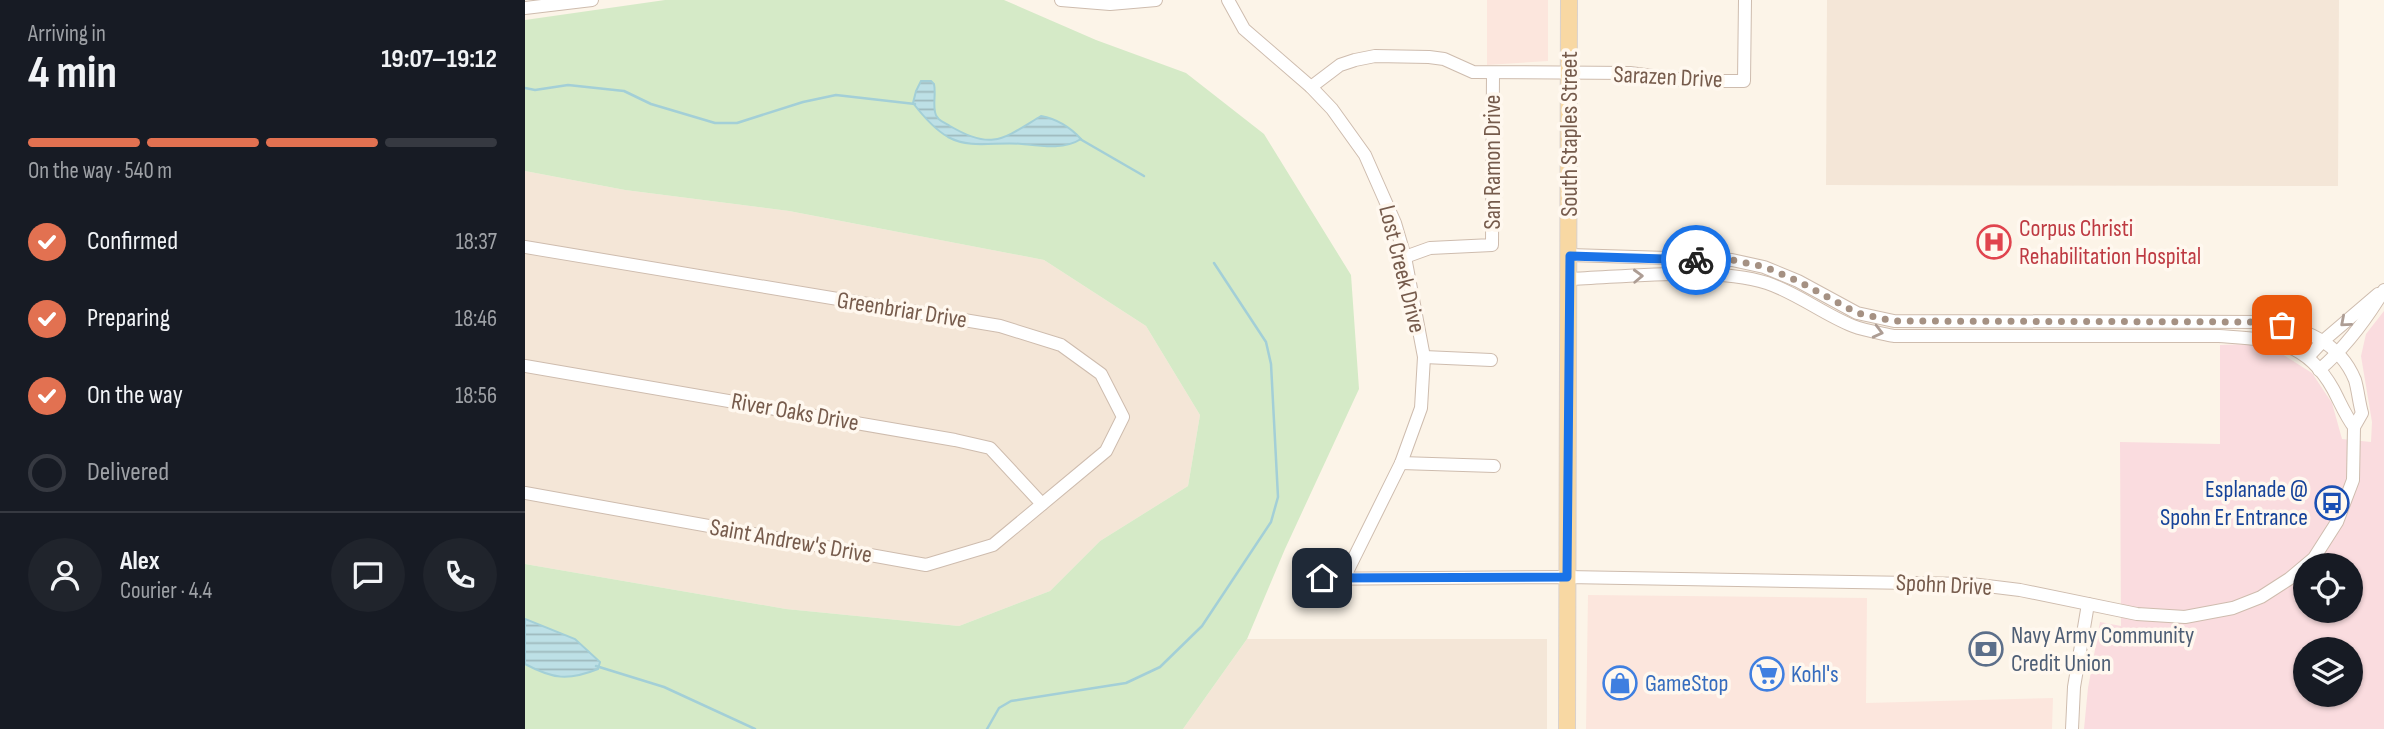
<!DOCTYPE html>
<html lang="en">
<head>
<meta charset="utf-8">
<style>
  body { margin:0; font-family:"Sofia Sans Condensed",sans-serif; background:#20242c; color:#f1f3f6; height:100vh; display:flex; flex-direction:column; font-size:26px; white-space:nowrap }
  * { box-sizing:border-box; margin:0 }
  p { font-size:23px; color:#9ea1a6 }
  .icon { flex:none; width:38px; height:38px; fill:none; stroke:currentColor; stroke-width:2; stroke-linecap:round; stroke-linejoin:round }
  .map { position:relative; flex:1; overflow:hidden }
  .sheet { display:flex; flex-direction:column; background:#171b24; width:525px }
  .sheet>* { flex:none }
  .tools { position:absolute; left:1768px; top:553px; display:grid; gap:14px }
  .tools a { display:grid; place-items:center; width:70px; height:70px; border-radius:50%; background:#171b24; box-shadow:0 2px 5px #0004; font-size:35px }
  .pin { position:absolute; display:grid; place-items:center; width:60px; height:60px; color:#fff; margin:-30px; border-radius:14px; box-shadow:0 4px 10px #0006 }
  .courier { position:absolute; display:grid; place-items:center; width:70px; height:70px; margin:-35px; border:5px solid #1a73e8; border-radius:50%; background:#fff; color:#222; box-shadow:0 2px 9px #0007 }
  .summary em { font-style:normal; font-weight:700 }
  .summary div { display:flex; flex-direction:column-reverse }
  .summary { display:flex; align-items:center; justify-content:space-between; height:119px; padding:0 28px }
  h1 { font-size:46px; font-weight:700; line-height:52px }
  .bar { display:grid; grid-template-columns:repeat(4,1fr); gap:10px 7px; align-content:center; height:84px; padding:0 28px }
  .bar i { height:9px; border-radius:5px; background:#363941 }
  .bar .on { background:#e27151 }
  .bar p { grid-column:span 4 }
  .line { display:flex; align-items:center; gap:18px; padding:0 28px; border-top:2px solid #363941 }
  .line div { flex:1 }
  .round { display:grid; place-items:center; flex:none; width:74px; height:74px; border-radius:37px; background:#20242c }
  ol { padding:0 28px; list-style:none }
  li { display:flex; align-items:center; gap:21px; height:77px }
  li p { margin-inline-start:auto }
  li .icon { padding:7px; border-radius:50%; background:#e27151; color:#fff; stroke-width:4 }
  li:last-child { color:#9ea1a6 }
  li i { width:38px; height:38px; border:4px solid #363941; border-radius:50% }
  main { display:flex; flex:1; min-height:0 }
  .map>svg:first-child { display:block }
</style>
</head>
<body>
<main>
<section class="sheet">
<div class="summary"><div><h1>4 min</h1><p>Arriving in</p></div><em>19:07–19:12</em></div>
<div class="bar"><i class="on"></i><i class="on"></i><i class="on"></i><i></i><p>On the way · 540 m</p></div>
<ol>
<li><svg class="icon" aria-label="check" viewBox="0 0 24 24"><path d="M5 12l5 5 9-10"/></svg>Confirmed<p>18:37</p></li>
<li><svg class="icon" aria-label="check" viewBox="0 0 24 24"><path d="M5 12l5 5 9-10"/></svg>Preparing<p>18:46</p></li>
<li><svg class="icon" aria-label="check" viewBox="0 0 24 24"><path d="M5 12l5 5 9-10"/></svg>On the way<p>18:56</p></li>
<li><i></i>Delivered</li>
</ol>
<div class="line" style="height:126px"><a class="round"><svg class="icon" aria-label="person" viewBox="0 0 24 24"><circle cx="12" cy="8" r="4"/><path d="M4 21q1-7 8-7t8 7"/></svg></a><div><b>Alex</b><p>Courier · 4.4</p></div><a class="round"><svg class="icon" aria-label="chat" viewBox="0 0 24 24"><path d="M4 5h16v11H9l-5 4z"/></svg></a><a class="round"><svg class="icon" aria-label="phone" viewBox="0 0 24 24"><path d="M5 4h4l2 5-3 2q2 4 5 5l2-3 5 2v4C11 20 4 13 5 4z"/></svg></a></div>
</section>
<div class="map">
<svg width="1859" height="729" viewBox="0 0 1859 729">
  <defs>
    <pattern id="water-rules" width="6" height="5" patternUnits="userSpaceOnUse" patternTransform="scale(1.75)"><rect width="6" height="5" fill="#bde0e6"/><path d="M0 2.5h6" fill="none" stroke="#9eb9bd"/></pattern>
  </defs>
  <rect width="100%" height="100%" fill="#fcf4e8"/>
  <g fill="#f4e6d7">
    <polygon points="1302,0 1814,0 1813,186 1301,185"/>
    <polygon points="0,171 100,190 264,211 519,260 621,326 675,415 663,486 575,541 525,591 434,626 261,609 0,564"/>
    <polygon points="722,639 1022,639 1022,729 658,729"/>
  </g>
  <g fill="#fce6dd">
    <polygon points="962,0 1023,0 1023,61 962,65"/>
    <polygon points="1063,595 1342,598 1341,703 1528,698 1527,729 1061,729"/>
  </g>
  <path fill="#fadcdf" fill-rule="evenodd" d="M1859,311V729H1559L1563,688L1575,622L1596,626L1595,442L1695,444V345L1722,344L1746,347L1787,373L1807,403L1817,439L1846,442L1847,422L1836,356L1841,334ZM1780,565H1825V611H1780ZM1780,649H1825V695H1780Z"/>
  <polygon fill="#d5eac7" points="140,0 479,0 571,40 661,73 739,134 826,275 834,389 760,549 722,639 658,729 0,729 0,564 261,609 434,626 525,591 575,541 663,486 675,415 621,326 519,260 264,211 100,190 0,171 0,20"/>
  <g fill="url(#water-rules)" stroke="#a3cfd7" stroke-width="2">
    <path d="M396,81H406L409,84C411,93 408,103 410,112C411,120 419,122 425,126C467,151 478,139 516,116C532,119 545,127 556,139C539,150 516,146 497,144C472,141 447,150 423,137C409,129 398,116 388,103L391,91Z"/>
    <path d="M0,619L50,639L75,662L73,669C43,681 28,679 0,664Z"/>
  </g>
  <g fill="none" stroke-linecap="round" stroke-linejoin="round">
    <g stroke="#a3cfd7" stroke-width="2.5">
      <polyline points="0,88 10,90 43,85 99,91 126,104 190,123 212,123 278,102 311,95 390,104"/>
      <polyline points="555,139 619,176"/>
      <polyline points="71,666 139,687 230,729"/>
      <polyline points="462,729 474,708 486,701 601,683 635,667 677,626 746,522 753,497 746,364 741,342 689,263"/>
    </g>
    <defs>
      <g id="minor">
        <polyline points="536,0 585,4 631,0"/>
        <polyline points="703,0 719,29 786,87 807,109 840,155 870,223 880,257 899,357 896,408 876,463 819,578"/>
        <polyline points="0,8 67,0"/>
        <polyline points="786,87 815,65 830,60 850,56 904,57 919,59 948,72 1105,73 1166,81 1219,81 1220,0"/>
        <polyline points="0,247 475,326 536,345 576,374 598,417 581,451 468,545 401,565 0,493"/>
        <polyline points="880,257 905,248 967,245 968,73"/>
        <path d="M1044,279C1101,277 1189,266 1242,283C1272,293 1298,314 1328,326C1341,331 1356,333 1369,336H1694C1745,340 1780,339 1808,389C1815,402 1820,415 1829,427"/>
        <polyline points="899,357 966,360"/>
        <polyline points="1783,357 1798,341 1853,294"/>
        <polyline points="0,366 430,440 465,448 517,504"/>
        <path d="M1794,370C1821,347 1841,320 1859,290"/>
        <polyline points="876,463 969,466"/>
        <path d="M776,579L1042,577L1446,584L1495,590L1612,614L1660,617L1708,608L1736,597L1764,579L1789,558L1812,522L1828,480L1829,427L1837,413C1834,403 1833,390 1830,380C1814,341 1779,329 1742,322L1369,321L1332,313L1273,281L1239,267L1207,260L1045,255"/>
        <polyline points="1547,729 1549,687 1563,604"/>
      </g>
      <polyline id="major" points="1042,729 1044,0"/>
    </defs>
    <use href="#minor" stroke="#cebcae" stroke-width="14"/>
    <use href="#major" stroke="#d9d1cd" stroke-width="18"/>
    <use href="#minor" stroke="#fff" stroke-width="12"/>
    <use href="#major" stroke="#f8d8a3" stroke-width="16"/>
  </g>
  <defs><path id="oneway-chevron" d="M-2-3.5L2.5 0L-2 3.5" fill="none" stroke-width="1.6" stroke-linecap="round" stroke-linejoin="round" transform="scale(1.75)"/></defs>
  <g stroke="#ad9d94">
    <use href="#oneway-chevron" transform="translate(1113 276) rotate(-2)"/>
    <use href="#oneway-chevron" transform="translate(1820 322) rotate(139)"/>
    <use href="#oneway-chevron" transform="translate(1353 332) rotate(14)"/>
  </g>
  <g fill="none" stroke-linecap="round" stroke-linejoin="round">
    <polyline stroke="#a59183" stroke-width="7" stroke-dasharray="0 12.6" points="1171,260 1207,260 1240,267 1273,281 1332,313 1368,321 1742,322 1757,325"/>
    <polyline stroke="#1a73e8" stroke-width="9" points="797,578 1042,577 1045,256 1171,260"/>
  </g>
  <defs>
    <symbol id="hospital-ring" viewBox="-11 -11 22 22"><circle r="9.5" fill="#fff8ef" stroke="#e0444e" stroke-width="1.5"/><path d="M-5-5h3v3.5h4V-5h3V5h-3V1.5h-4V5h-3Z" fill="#e0444e"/></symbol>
    <symbol id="bus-ring" viewBox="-11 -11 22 22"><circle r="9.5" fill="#fff8ef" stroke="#1a4fb4" stroke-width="1.5"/><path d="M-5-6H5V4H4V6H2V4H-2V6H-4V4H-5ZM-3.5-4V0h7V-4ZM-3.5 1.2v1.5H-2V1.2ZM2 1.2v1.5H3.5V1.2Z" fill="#1a4fb4"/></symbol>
    <symbol id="bank-ring" viewBox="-11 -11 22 22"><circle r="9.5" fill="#fff8ef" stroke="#5c6f8a" stroke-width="1.5"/><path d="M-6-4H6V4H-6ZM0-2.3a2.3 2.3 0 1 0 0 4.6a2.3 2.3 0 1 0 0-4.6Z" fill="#5c6f8a"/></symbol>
    <symbol id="supermarket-ring" viewBox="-11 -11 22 22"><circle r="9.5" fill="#fff8ef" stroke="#3f7fe0" stroke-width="1.5"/><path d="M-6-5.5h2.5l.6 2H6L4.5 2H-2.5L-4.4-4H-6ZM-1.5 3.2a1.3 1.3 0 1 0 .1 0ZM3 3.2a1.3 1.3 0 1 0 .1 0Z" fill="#3f7fe0"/></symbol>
    <symbol id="shop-ring" viewBox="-11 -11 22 22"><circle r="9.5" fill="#fff8ef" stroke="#3f7fe0" stroke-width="1.5"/><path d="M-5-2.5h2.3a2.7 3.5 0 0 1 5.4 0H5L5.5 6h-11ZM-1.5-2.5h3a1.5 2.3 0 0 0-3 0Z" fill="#3f7fe0"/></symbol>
  </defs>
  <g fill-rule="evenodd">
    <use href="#hospital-ring" x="1450" y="223" width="38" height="38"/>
    <use href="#bus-ring" x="1788" y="484" width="38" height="38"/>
    <use href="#bank-ring" x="1442" y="630" width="38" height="38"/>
    <use href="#supermarket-ring" x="1223" y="655" width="38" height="38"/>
    <use href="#shop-ring" x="1076" y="664" width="38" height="38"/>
  </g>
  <g text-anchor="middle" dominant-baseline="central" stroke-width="7" stroke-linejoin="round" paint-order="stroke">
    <g font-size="24" fill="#765b4c" stroke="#fff8ef">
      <text transform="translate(1143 77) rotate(3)">Sarazen Drive</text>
      <text transform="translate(1044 134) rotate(-90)">South Staples Street</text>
      <text transform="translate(967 162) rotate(-90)">San Ramon Drive</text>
      <text transform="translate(877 269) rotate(76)">Lost Creek Drive</text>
      <text transform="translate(377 310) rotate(9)">Greenbriar Drive</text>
      <text transform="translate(270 412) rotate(10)">River Oaks Drive</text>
      <text transform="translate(266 541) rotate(10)">Saint Andrew's Drive</text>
      <text transform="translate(1419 585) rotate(3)">Spohn Drive</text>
    </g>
    <g font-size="24" fill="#be3a42" stroke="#fff8ef" text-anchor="start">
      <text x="1494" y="228">Corpus Christi<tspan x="1494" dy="28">Rehabilitation Hospital</tspan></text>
    </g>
    <g font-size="24" fill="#164399" stroke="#fff8ef" text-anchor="end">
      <text x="1783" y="489">Esplanade @<tspan x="1783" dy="28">Spohn Er Entrance</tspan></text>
    </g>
    <g font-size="24" fill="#4e5e75" stroke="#fff8ef" text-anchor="start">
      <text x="1486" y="635">Navy Army Community<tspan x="1486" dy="28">Credit Union</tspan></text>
    </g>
    <g font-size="24" fill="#366cbe" stroke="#fff8ef" text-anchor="start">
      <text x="1266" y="674">Kohl's</text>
      <text x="1120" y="683">GameStop</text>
    </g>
  </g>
</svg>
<div class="tools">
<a><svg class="icon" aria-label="locate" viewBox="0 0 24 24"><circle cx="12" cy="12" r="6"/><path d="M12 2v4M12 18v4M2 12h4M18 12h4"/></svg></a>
<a><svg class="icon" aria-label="layers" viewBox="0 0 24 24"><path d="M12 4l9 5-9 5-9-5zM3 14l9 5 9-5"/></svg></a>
</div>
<div class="pin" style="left:1757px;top:325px;background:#ea580c"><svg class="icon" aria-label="bag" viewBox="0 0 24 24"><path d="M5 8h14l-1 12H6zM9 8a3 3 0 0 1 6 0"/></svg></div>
<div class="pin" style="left:797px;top:578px;background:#1f2937"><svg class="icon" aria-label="home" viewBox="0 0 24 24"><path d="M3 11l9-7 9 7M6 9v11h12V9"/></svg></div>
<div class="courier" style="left:1171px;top:260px"><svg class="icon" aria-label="bike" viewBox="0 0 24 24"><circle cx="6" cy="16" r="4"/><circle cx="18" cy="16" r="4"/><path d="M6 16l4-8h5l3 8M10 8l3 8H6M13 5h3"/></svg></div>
</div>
</main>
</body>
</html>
